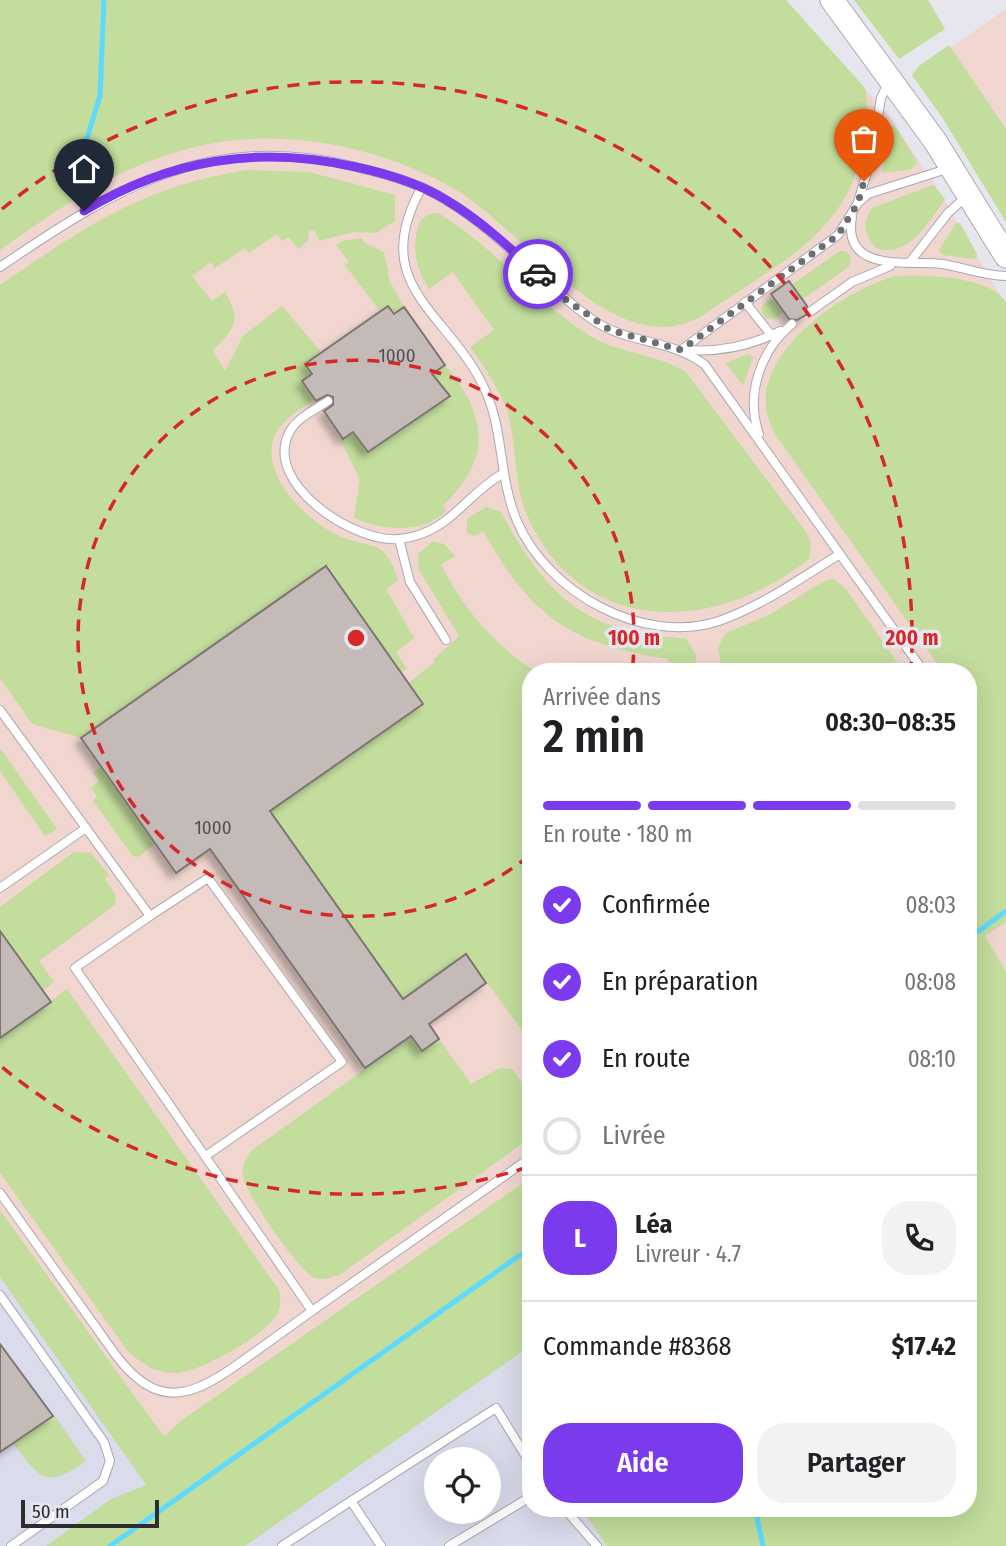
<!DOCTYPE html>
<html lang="fr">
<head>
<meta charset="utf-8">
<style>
  body { margin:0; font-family:"Fira Sans Condensed",sans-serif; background:#f2f2f2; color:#202124; height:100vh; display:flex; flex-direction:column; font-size:26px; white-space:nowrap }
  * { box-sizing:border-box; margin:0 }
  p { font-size:23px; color:#757577 }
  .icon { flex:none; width:38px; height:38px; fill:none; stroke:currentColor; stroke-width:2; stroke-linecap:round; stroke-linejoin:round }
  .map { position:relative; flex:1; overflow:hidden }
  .sheet { position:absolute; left:522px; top:663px; width:455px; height:854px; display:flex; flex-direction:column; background:#fff; border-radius:28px; box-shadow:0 7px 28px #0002 }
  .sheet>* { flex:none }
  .buttons { position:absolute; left:424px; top:1447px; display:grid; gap:14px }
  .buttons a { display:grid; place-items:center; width:77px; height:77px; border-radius:50%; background:#fff; box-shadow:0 7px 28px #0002; font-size:35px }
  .scale { position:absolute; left:21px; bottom:18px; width:138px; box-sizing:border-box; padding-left:7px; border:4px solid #2d2d30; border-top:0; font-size:19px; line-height:24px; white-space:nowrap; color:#2d2d30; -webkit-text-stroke:5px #e5e6ee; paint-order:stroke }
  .pin { position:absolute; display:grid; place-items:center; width:60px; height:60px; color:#fff; margin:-72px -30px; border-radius:50% 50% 50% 0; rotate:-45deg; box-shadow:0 0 7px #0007 }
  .pin .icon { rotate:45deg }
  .courier { position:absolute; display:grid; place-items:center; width:70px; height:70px; margin:-35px; border:5px solid #7c3aed; border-radius:50%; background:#fff; color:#222; box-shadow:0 2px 9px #0007 }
  .summary em { font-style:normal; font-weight:600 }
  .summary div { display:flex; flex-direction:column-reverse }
  .summary { display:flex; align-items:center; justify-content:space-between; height:119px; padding:0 21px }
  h1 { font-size:46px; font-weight:600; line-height:52px }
  .bar { display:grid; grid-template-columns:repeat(4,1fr); gap:10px 7px; align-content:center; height:84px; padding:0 21px }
  .bar i { height:9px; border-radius:5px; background:#e0e0e0 }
  .bar .on { background:#7c3aed }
  .bar p { grid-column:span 4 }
  .line { display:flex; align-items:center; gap:18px; padding:0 21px; border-top:2px solid #e0e0e0 }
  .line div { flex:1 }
  .round { display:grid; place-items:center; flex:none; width:74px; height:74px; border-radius:28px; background:#f2f2f2 }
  ol { padding:0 21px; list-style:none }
  li { display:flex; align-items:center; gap:21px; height:77px }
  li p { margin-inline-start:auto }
  li .icon { padding:7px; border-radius:50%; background:#7c3aed; color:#fff; stroke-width:4 }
  li:last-child { color:#757577 }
  li i { width:38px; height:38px; border:4px solid #e0e0e0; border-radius:50% }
  .primary-button { display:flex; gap:14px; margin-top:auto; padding:14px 21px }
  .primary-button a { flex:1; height:80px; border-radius:28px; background:#7c3aed; color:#fff; font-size:28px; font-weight:600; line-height:80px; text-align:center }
  .primary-button a+a { background:#f2f2f2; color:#202124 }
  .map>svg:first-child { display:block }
</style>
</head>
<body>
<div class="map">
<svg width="1006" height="1546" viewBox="0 0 1006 1546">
  <defs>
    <filter id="shadow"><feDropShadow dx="-5.5" dy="5.5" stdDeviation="3.5" flood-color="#0004"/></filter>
  </defs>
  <rect width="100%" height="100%" fill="#e5e6ee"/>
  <g fill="#f0d6cf">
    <polygon points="0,0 822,40 888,115 936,186 1006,305 1006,878 968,905 968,672 530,672 530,1216 147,1485 0,1277"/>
    <polygon points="1006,9 1006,222 942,117 912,75"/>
    <polygon points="1006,921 1006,1013 968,948"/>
  </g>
  <g fill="#dadbeb" fill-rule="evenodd">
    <polygon points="0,1277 147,1485 111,1499 46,1546 0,1546"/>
    <path d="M530,1286V1508L742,1509L750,1546H217ZM436,1460H488V1512H436Z"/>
  </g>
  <g fill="#c2dd9c">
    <path d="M0,0H786L865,88C869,108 867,127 863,146C847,237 773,266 703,315C618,368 523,229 456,190C381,146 280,126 195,147C116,166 65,205 0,250Z"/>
    <polygon points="854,0 928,0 945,29 899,59"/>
    <polygon points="949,45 1006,129 1006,222 942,117 912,75 919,66"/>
    <polygon points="890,126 896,127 917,162 912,169 882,173"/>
    <path d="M247,170L309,172L395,195V221L376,233L353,232L319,241L315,231H309L308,241L298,249L289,237L282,241L277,234L249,253L245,248L215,268L211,262L192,276L212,301L225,292C242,321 235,327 213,351L225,371L243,336L282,306L322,353L312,374L302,381L315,399C301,409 283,419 275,435C258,474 307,521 339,536C352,542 369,543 380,549C388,554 397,573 398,581L386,589L414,638L396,652L407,669L401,672L326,566L81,738L32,724L0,678V285C87,226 140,187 247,170Z"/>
    <path d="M933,185L945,199C928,223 908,259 876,248C864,235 862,223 872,208Z"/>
    <path d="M438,213C494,246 532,299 587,334C617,354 656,353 686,372L804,529L811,542L809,559C714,635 577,638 525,510C513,478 517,443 507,411C499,388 484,367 470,347L494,330L453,272L429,289C415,268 411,245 420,221L429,214Z"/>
    <polygon points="960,223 977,254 976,259 943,255 939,251 955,224"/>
    <polygon points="361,238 365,243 384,252 390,282 404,307 394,314 388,306 380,311 345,265 349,262 336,245 342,241"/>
    <polygon points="840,251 846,251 851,257 849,267 774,319 765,318 761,309 763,305"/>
    <path d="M895,276C922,274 990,276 1006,302V922L985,936L1006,972V1546H607L588,1518L585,1509L968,1508V827C982,790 974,755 968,717C966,703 968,686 968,672H943L777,437C731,366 837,293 895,276Z"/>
    <polygon points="748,354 753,357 743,386 726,363"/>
    <path d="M445,365C487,414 493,459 443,505L446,511C424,535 380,530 354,518L360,479L340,440L353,432L369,452L449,396L432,374Z"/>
    <path d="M486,507L501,512C547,597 586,634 686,638L696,655V662L689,672H671L668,659C571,644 531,617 483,531L474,536L467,532V519Z"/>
    <path d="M433,541L444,544L455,556L441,564C462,607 495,647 537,672H530V1041L466,954L403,999L270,811L423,704L408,683L435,662L433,660L459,636L419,570L418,554Z"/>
    <polygon points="834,579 846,589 904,672 722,672 718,647 726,633 767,616 826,580"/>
    <polygon points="0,748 57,829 45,836 0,771"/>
    <polygon points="101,767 155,844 138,857 133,856 93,801 97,797 91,788 99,781 93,772"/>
    <polygon points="74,852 91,853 109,875 105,879 115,894 116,904 39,961 54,982 43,991 0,934 0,907"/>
    <path d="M67,989L279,1290C281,1298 281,1308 276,1316C263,1336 199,1374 174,1373C155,1373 140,1363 127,1350L0,1173V1038Z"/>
    <path d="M411,1036L422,1051L439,1039L471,1084L500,1068L512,1069L530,1093V1138L341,1274C333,1277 324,1281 315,1278C299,1272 245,1193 243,1176C241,1165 246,1160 251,1151Z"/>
    <polygon points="530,1178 530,1346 245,1546 46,1546 111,1499 146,1485 0,1277 0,1210 162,1434 166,1435 182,1420"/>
    <path d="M54,1415L86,1461C45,1490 41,1479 13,1443Z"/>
  </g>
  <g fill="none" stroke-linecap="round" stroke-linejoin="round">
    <g stroke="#5edafd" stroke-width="5">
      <polyline points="77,170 100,96 104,0"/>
      <polyline points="968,939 1006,911"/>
      <polyline points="755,1508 763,1546"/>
      <polyline points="110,1546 530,1248"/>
    </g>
  </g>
  <g fill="#c4bab8" stroke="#7d7472" stroke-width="2" filter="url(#shadow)">
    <polygon points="789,281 807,306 806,315 797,320 789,319 771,294"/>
    <polygon points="388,306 394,314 404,307 445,365 432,374 450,396 368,452 353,432 343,439 324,411 333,405 333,397 327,395 316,401 302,381 312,374 305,364"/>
    <polygon points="326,566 423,704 270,811 403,999 466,954 486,983 429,1024 439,1039 422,1051 411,1036 365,1068 210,849 176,873 81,738"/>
    <polygon points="0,931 51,1002 0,1038"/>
    <polygon points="0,1344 53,1416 0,1452"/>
  </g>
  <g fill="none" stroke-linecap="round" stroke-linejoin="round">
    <defs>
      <g id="lane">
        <path d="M422,187C365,288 452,313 486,392C504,433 499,479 517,521C547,592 642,646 719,621C762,606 801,578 840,554"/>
        <polyline points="858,202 871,159 881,98 888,83"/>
        <path d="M852,217C842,274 908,260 942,264C963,267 984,276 1006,276"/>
        <polyline points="910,262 948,213 967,196"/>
        <path d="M0,267C116,188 206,132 352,166C385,174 417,182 446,200C501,233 541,284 593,320C627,344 672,339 705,365L924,672"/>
        <polyline points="745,302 772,336"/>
        <polyline points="811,311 852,282 890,266"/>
        <polyline points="681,350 838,235 858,203 868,194 950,168"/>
        <path d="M688,350C720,352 751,346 780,331"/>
        <path d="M328,401C315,410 298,417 290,431C261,483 355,544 400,539C450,533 463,497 502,474"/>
        <path d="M759,434C745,394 761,350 792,324"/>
        <polyline points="399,539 410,582 446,640"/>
        <polyline points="0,710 150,916 75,968 312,1311 530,1158"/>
        <polyline points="0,888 86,828"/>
        <polyline points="150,916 208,878 342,1062 207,1155"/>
        <path d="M0,1193L115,1354C159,1413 194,1396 245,1359C267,1343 290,1327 312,1311"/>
        <polyline points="0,1295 104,1442 110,1461 103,1481 11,1546"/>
        <polyline points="351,1501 496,1408 530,1463"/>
        <polyline points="564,1508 597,1546"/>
        <polyline points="282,1546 351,1501 381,1546"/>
        <polyline points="449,1546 530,1497"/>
      </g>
      <polyline id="secondary" points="832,0 935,141 1006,256"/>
    </defs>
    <use href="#lane" stroke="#a9a9b1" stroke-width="10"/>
    <use href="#secondary" stroke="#a9a9b1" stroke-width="25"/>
    <use href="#lane" stroke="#fff" stroke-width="8"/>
    <use href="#secondary" stroke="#fff" stroke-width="23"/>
  </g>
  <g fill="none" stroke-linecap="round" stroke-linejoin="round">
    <polyline stroke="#6d6e72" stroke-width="7" stroke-dasharray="0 12.6" points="538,274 565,299 610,330 681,350 838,235 858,203 864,181"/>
    <path stroke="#7c3aed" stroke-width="9" d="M84,211C170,159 259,145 356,167C388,174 419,183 446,200C480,220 509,247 538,274"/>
  </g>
  <g fill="none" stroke="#d62828" stroke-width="3.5" stroke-dasharray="12 9">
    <path d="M529 856A278 278 0 1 1 632 672"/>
    <path d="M528 1167A556 556 0 0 1 2 1067M2 209A556 556 0 0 1 911 672"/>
  </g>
  <g text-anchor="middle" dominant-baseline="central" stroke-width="7" stroke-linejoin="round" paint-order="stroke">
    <g font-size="19" fill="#535052">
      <text x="397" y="355">1000</text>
      <text x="213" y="827">1000</text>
    </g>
  </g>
  <circle cx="356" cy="638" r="10" fill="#d62828" stroke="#e5e6ee" stroke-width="3.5"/>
  <g font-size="21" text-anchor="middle" font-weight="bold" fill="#d62828" stroke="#e5e6ee" stroke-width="7" stroke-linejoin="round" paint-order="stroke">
    <text x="634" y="645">100 m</text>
    <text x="912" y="645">200 m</text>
  </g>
</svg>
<div class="buttons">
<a><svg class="icon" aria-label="locate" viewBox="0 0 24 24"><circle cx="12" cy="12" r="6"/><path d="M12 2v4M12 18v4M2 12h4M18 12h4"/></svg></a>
</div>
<div class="scale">50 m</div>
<div class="pin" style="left:864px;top:181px;background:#ea580c"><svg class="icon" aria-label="bag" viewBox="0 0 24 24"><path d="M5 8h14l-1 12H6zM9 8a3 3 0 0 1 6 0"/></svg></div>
<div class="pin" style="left:84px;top:211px;background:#1f2937"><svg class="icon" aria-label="home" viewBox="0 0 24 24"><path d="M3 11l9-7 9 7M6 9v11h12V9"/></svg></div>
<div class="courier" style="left:538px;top:274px"><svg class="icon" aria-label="car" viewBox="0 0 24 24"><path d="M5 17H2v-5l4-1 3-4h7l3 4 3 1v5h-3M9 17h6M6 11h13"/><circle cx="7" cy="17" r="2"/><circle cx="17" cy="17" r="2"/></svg></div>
<section class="sheet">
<div class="summary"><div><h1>2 min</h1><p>Arrivée dans</p></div><em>08:30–08:35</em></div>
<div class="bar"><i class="on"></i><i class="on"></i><i class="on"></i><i></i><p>En route · 180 m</p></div>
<ol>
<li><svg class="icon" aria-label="check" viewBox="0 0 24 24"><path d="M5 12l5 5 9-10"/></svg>Confirmée<p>08:03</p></li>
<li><svg class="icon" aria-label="check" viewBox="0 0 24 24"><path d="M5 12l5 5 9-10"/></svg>En préparation<p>08:08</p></li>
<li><svg class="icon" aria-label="check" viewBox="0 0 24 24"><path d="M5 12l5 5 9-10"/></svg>En route<p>08:10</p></li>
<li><i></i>Livrée</li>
</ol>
<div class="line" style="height:126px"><b class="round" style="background:#7c3aed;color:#fff">L</b><div><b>Léa</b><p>Livreur · 4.7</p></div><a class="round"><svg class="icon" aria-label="phone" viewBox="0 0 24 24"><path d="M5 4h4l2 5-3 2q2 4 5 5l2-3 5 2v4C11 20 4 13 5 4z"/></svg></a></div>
<div class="line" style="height:91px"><div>Commande #8368</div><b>$17.42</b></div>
<div class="primary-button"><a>Aide</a><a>Partager</a></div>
</section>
</div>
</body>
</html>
